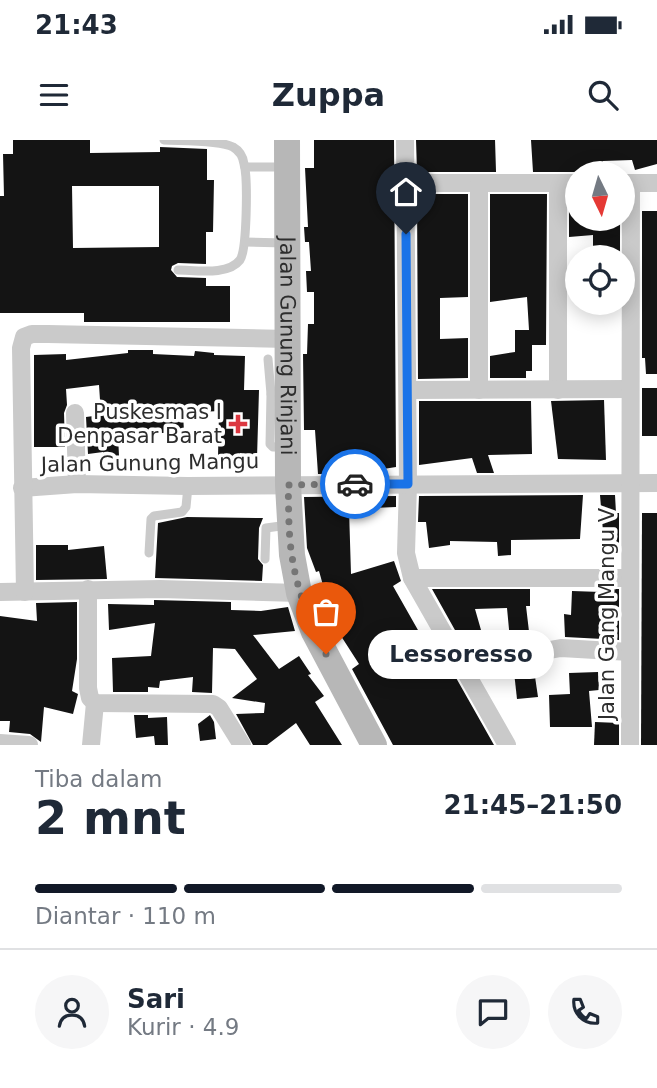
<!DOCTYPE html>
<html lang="id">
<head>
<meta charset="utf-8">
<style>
  body { margin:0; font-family:"DejaVu Sans",sans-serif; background:#f6f6f7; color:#1f2937; height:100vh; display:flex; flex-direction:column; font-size:26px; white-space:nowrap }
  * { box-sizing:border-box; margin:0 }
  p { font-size:23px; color:#747a83 }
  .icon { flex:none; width:38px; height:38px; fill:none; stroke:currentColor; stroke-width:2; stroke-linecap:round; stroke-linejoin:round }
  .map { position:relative; height:605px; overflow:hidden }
  .panel { display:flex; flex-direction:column; background:#fff; flex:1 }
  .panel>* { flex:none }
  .needle { width:46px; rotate:175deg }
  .tools { position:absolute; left:565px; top:21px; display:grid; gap:14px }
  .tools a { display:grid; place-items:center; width:70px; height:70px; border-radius:50%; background:#fff; box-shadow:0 4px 18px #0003; font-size:35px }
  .pin { position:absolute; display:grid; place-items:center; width:60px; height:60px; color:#fff; margin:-72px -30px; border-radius:50% 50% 50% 0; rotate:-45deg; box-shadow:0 0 7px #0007 }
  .pin .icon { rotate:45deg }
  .courier { position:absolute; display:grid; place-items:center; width:70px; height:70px; margin:-35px; border:5px solid #1a73e8; border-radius:50%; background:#fff; color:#222; box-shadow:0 2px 9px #0007 }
  .bubble { position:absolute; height:49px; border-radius:24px; background:#fff; box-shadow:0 4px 18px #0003; font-size:23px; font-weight:700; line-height:49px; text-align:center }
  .head em { font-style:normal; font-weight:700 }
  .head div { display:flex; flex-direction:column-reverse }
  .head { display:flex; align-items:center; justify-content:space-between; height:119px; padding:0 35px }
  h1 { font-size:46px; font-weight:700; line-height:52px }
  .bar { display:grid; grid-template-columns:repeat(4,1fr); gap:10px 7px; align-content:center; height:84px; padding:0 35px }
  .bar i { height:9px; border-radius:5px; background:#e0e1e3 }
  .bar .selected { background:#111827 }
  .bar p { grid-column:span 4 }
  .line { display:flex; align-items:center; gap:18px; padding:0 35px; border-top:2px solid #e0e1e3 }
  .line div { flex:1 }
  .round { display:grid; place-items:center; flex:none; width:74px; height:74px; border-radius:37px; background:#f6f6f7 }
  .status { display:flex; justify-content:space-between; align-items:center; height:49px; padding:0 35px; background:#fff; direction:ltr }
  .status svg { height:19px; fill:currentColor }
  header { display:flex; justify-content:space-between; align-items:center; height:91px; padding:0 35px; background:#fff; font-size:32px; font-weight:700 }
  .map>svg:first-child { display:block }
</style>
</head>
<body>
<div class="status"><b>21:43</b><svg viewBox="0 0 49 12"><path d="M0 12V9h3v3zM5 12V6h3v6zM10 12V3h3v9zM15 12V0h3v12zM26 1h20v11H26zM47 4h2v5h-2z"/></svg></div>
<header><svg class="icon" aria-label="menu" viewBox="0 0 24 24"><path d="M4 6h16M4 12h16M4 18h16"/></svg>Zuppa<svg class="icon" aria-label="search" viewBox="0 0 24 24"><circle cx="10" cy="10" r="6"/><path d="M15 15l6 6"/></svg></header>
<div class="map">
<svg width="657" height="605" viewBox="0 0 657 605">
  <rect width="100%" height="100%" fill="#fff"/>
  <g fill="#141414" fill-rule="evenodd">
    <path d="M13,0H90V13L160,12V7L207,9V40H214L213,92H206V124L178,123L172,126L171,130L177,137L206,138V146H230V182H84V173H0V56H4L3,14H13ZM72,46H159V107L73,108Z"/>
    <polygon points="314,0 394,0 396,327 352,334 318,334 315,290 304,290 303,214 307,214 308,184 314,184 314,152 307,152 306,131 311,131 309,102 305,102 304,87 308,87 305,28 314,28"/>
    <polygon points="416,0 495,0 496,32 417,32"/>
    <polygon points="531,0 657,0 657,24 635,30 632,20 603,21 603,32 533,32"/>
    <polygon points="417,54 468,54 468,157 440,158 440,199 468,198 468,238 418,239"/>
    <polygon points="490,54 547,54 546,205 532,205 532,231 526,231 526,238 490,238 490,216 515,212 515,190 529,190 527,157 490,162"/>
    <polygon points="578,67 578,79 620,79 620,117 593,117 593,95 569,97 569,68"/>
    <polygon points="642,71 657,71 657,234 646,234 645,218 642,218"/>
    <polygon points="128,210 153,210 153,214 194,216 195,211 214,213 214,215 245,216 244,250 259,250 257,318 218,317 219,271 183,273 184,292 118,295 119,316 103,317 103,312 88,314 86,277 101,275 99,245 66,249 67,265 64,273 65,307 34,307 34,215 66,214 66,220 128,213"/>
    <rect x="642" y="248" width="15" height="48"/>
    <polygon points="604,260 606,320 558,319 551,261"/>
    <polygon points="419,261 531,261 532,314 488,315 494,333 477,333 472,318 419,325"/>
    <polygon points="583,355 580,399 511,400 511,415 498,416 497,402 450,401 450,405 429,408 426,382 418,382 419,356"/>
    <polygon points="600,355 615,355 616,373 619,373 619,414 605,416"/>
    <polygon points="396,356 396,367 349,369 351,434 394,421 401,441 393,446 431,513 429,490 494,605 393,605 352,529 359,524 341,496 340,491 346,487 338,487 330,470 319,431 316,432 307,408 304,357"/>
    <polygon points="642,373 657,373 657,605 641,605"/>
    <polygon points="187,377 263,378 259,388 258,419 263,425 262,441 155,438 158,383"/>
    <polygon points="36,405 68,405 68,410 104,406 107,439 36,440"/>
    <polygon points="432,449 530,449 530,466 526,466 530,500 510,500 507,468 475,469 493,532 479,533"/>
    <polygon points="601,449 619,449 619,500 614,500 614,497 603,499 565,497 564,474 571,475 572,451 601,452"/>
    <polygon points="154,460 231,462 231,470 261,471 288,467 295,491 253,495 279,529 299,516 311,534 308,535 324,556 315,562 342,605 310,605 296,583 267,605 253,605 236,574 264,573 265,563 232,558 257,539 235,509 213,508 212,553 192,552 193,537 160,541 159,548 148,547 148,552 113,552 112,518 151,516 155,483 109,490 108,464 154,465"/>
    <polygon points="77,462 77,519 72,551 78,554 73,574 44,567 41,602 30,594 9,592 10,581 0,581 0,476 37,481 36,463"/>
    <polygon points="513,523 533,523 538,557 517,559"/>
    <polygon points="598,532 599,550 589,551 592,587 550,587 549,555 570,554 569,533"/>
    <polygon points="134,575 148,575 148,578 167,577 168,605 155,605 154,596 136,598"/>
    <polygon points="210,575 214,582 216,599 200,601 198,584"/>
    <polygon points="595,582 619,583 619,605 594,605"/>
  </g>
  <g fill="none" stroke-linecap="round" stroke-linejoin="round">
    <g stroke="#cacaca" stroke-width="9">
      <path d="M164,0C182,1 219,0 233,7C240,11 243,16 244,24C248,38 247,110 240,120C228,136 195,130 178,130"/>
      <polyline points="245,27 286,27"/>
      <polyline points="245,102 285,103"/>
      <polyline points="268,219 271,254"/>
      <polyline points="286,255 271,254 270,304 273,307 287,307"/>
      <polyline points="149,413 151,379 154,376 182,372 186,367 188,346"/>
      <polyline points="265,419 266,388 288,385"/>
    </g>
    <g stroke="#cacaca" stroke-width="18">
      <polyline points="405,0 408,344 406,413 412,438 507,605"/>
      <polyline points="405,43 578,43"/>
      <polyline points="558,43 558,250"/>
      <polyline points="623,43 657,43"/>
      <polyline points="408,250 630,249"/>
      <polyline points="479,250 479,43"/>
      <polyline points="75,273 77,344"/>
      <polyline points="22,348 77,344 188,346 657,343"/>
      <polyline points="412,438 630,438"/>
      <polyline points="88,449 88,548 90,558 95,563 213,564 219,568 242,605"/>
      <polyline points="0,452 160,449 299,453"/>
      <polyline points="25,452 21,208 24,197 32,194 48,194 288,199"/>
      <polyline points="497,511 538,512 561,508 630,512"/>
      <polyline points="0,603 29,605"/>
      <polyline points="91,605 95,563"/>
      <polyline points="630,605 631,43"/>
    </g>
    <path stroke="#b7b7b7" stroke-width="26" id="s1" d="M287,0L288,345L292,415L299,453L314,492L374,605"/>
  </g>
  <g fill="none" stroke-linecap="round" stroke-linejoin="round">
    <path stroke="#767676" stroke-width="7" stroke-dasharray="0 12.6" d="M326,514C310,483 297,451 292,416C288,393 289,368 288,345L355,344"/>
    <polyline stroke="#1a73e8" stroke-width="9" points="355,344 408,344 406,94"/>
  </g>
  <path fill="#dc3740" stroke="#fff" stroke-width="2.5" d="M234.5 273.5h7v7h7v7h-7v7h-7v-7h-7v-7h7z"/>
  <g text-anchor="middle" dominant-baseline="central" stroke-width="7" stroke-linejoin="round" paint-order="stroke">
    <g font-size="21" fill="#2d2d2d" stroke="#fff">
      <text stroke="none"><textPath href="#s1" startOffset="206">Jalan Gunung Rinjani</textPath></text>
      <text transform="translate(150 323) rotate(-1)">Jalan Gunung Mangu</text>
      <text transform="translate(607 474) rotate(-90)">Jalan Gang Mangu V</text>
    </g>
    <g font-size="21" fill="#2d2d2d" stroke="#fff" text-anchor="end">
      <text x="222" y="272">Puskesmas I<tspan x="222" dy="24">Denpasar Barat</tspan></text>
    </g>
  </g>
</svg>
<div class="tools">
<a><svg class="needle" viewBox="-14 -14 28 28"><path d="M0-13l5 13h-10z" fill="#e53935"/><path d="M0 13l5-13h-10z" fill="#747a83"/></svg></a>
<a><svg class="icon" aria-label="locate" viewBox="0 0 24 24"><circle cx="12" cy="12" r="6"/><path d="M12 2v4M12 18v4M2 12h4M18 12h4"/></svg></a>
</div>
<div class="pin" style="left:326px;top:514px;background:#ea580c"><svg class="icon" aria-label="bag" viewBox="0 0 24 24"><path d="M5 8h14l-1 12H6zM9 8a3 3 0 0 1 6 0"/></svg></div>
<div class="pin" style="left:406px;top:94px;background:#1f2937"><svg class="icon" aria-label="home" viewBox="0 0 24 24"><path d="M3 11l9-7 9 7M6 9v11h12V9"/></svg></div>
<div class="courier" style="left:355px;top:344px"><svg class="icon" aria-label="car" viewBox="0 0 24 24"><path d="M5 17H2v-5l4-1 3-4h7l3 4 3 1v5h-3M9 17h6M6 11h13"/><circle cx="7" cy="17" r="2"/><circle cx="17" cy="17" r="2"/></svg></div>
<div class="bubble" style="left:368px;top:490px;width:186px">Lessoresso</div>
</div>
<section class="panel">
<div class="head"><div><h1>2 mnt</h1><p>Tiba dalam</p></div><em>21:45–21:50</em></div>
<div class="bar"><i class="selected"></i><i class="selected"></i><i class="selected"></i><i></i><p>Diantar · 110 m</p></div>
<div class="line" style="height:126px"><a class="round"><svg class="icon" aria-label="person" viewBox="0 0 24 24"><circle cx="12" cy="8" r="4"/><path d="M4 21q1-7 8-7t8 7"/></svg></a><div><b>Sari</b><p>Kurir · 4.9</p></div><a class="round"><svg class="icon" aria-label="chat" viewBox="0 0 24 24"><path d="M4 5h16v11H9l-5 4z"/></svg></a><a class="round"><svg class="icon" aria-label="phone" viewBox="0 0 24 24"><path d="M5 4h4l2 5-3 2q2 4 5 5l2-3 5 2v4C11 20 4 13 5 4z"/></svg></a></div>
</section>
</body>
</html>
